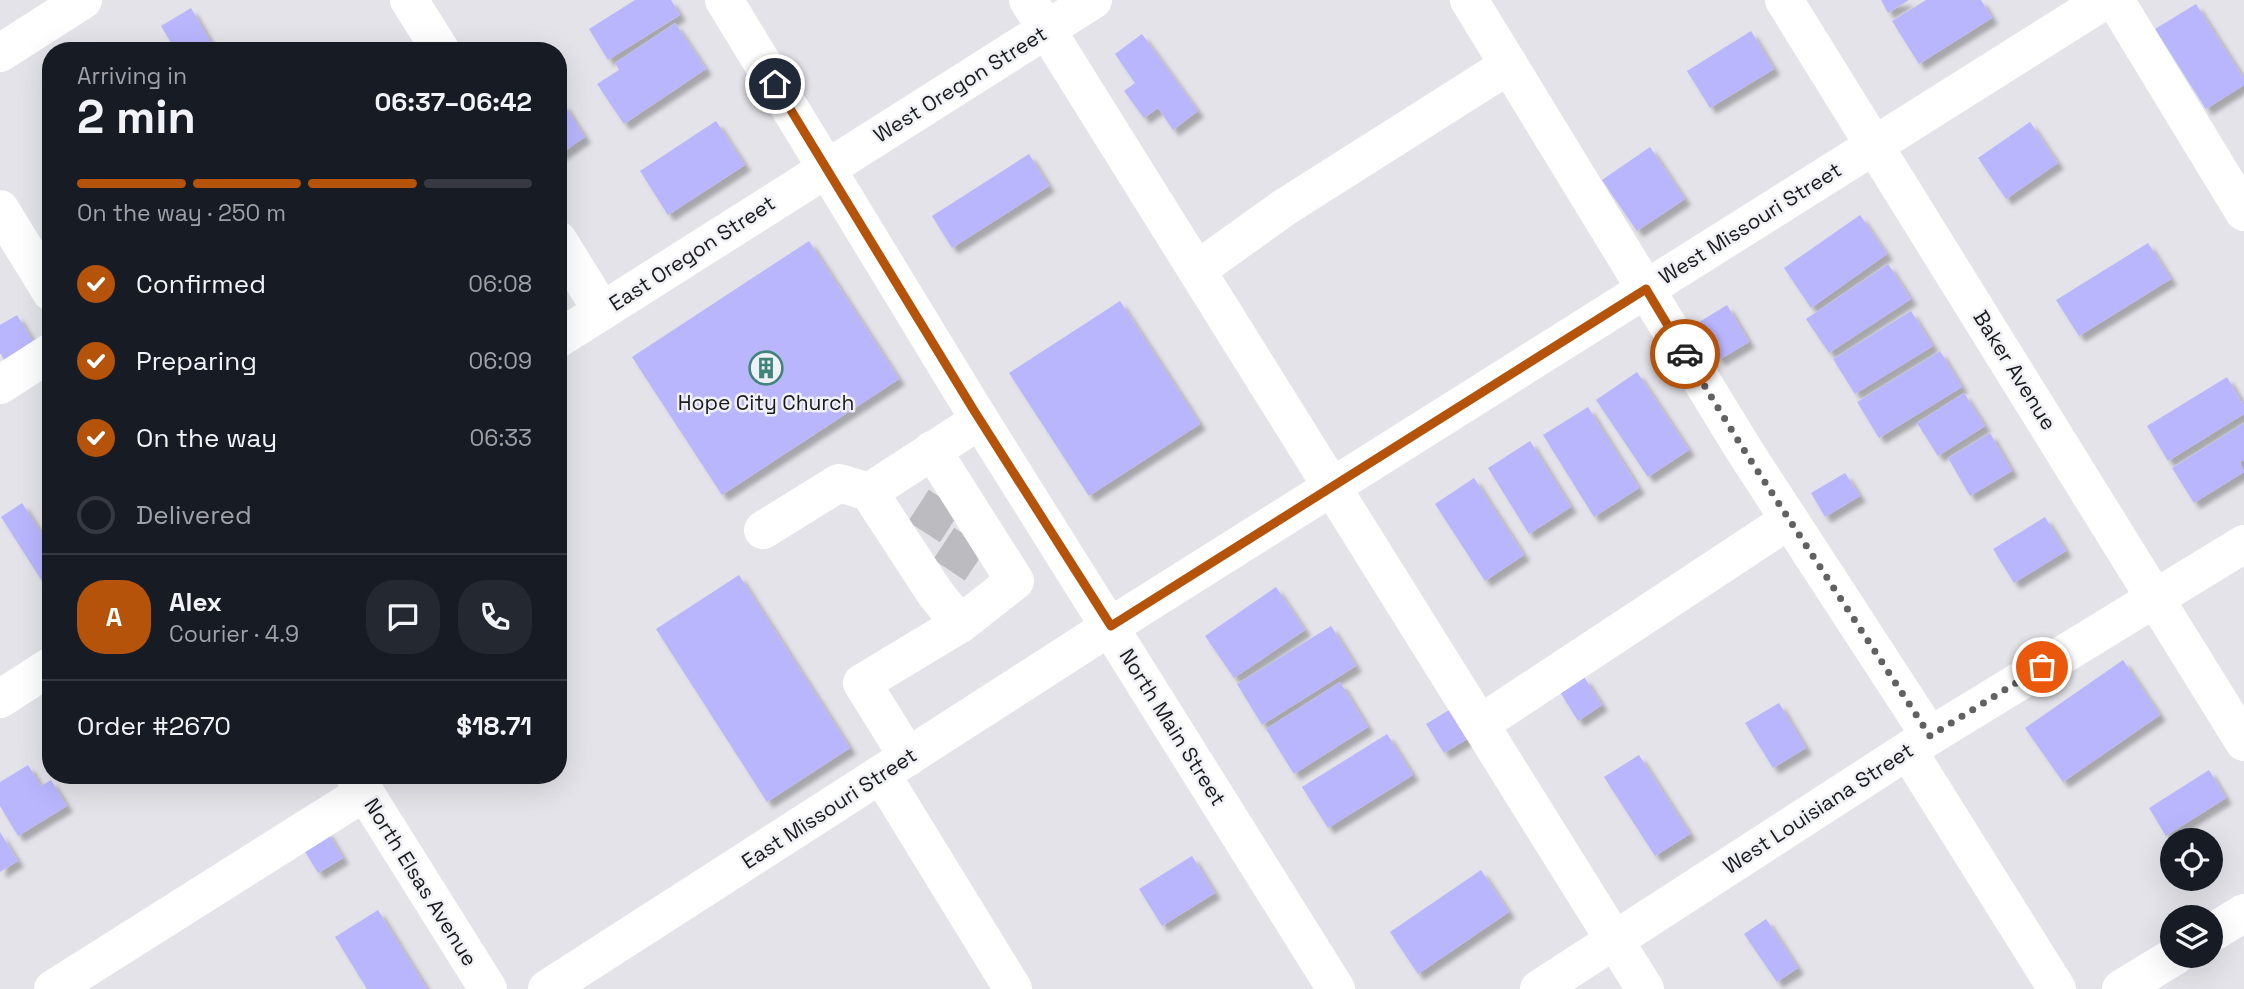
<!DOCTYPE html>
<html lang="en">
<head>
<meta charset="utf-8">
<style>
  body { margin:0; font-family:"Space Grotesk",sans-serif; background:#242831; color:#f1f3f6; height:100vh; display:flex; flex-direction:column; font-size:26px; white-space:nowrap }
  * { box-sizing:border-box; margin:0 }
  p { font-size:23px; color:#9ea1a6 }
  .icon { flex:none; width:38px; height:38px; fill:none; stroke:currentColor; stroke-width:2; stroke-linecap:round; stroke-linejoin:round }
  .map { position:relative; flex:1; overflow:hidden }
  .panel { position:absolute; left:42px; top:42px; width:525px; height:742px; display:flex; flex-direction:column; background:#171b24; border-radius:28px; box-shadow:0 7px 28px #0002 }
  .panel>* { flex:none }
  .tools { position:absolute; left:2160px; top:828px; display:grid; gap:14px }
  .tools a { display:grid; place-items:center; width:63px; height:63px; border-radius:50%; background:#171b24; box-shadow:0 7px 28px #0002; font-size:35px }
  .pin { position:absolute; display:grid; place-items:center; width:60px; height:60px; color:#fff; margin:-30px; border:4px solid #fff; border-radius:50%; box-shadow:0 2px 7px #0007 }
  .courier { position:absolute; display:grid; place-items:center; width:70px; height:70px; margin:-35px; border:5px solid #b45309; border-radius:50%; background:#fff; color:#222; box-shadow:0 2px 9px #0007 }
  .overview em { font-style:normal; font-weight:600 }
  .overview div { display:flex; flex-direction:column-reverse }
  .overview { display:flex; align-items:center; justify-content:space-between; height:119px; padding:0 35px }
  h1 { font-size:46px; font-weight:600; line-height:52px }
  .bar { display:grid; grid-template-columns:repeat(4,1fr); gap:10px 7px; align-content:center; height:84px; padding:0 35px }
  .bar i { height:9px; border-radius:5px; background:#363941 }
  .bar .current { background:#b45309 }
  .bar p { grid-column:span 4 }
  .line { display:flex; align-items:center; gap:18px; padding:0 35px; border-top:2px solid #363941 }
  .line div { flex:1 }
  .round { display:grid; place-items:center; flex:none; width:74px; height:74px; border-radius:28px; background:#242831 }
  ol { padding:0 35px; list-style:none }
  li { display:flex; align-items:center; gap:21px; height:77px }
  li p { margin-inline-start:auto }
  li .icon { padding:7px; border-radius:50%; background:#b45309; color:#fff; stroke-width:4 }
  li:last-child { color:#9ea1a6 }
  li i { width:38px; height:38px; border:4px solid #363941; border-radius:50% }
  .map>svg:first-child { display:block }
</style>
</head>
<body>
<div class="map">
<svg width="2244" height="989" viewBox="0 0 2244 989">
  <defs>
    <filter id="shadow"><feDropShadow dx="6" dy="6" stdDeviation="2" flood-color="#0004"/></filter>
  </defs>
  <rect width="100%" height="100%" fill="#e3e3e9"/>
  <g fill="#b9b6fe" filter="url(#shadow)">
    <polygon points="635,0 671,0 680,15 608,60 589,29"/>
    <polygon points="1881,0 1909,0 1888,13"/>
    <polygon points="1926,0 1981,0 1992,18 1919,64 1892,21"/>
    <polygon points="2196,4 2244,79 2244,85 2206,109 2155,29"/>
    <polygon points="191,8 216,51 176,51 161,26"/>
    <polygon points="675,23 706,69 624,124 597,84 619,70 615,63"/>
    <polygon points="1751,31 1774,69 1710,108 1687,71"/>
    <polygon points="1142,34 1198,111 1173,130 1158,108 1144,118 1124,91 1135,83 1115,54"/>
    <polygon points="563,103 585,137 558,156 558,106"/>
    <polygon points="716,121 745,165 668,215 640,171"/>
    <polygon points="2030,122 2058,163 2006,199 1978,158"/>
    <polygon points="1650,147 1685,199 1637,231 1602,180"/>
    <polygon points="1029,154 1049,186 952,248 932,216"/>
    <polygon points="1860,215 1887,254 1811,308 1784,268"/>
    <polygon points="809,241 899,379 722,495 632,357"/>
    <polygon points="2148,243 2171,279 2079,336 2056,300"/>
    <polygon points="1888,264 1911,299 1829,353 1806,319"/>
    <polygon points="1120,301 1200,424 1089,496 1009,373"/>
    <polygon points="1727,305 1749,342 1719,360 1696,324"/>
    <polygon points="1911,311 1933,346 1855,394 1833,359"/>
    <polygon points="17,315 34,343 5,361 0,353 0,325"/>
    <polygon points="1940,351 1962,387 1879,438 1857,402"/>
    <polygon points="1637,372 1689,450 1648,477 1596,400"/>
    <polygon points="2227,377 2244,406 2244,414 2168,461 2147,426"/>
    <polygon points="1964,393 1985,426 1938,456 1917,423"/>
    <polygon points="1588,407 1639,488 1594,517 1543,435"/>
    <polygon points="2244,423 2244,460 2240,462 2244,472 2194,503 2172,468"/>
    <polygon points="1990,433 2012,471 1970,496 1948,458"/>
    <polygon points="1530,441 1571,507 1529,534 1488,468"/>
    <polygon points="1845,473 1860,496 1825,517 1811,493"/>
    <polygon points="1474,478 1524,555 1485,581 1435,504"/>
    <polygon points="22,503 51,548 51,595 1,517"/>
    <polygon points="2045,517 2066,551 2014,583 1993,549"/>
    <polygon points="739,575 850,748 767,802 656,629"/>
    <polygon points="1276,587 1305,630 1234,678 1205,636"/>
    <polygon points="1331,626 1356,666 1262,725 1237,684"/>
    <polygon points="2123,660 2160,715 2063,782 2025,728"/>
    <polygon points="1584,677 1602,705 1578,721 1560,692"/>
    <polygon points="1340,682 1368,727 1294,774 1266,729"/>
    <polygon points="1464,701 1482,730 1444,753 1426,724"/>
    <polygon points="1779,703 1806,748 1773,768 1745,723"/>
    <polygon points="1387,734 1413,775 1328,828 1302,787"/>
    <polygon points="1639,755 1690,834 1655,856 1604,777"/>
    <polygon points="28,765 41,786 51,780 67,806 18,836 0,806 0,782"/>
    <polygon points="2209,770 2226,798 2166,836 2149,808"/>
    <polygon points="326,830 343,858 318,873 301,845"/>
    <polygon points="0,832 18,861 0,872"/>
    <polygon points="1192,856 1215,893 1162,926 1139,889"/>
    <polygon points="1481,870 1509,912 1418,974 1390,932"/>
    <polygon points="378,910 427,989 367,989 335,937"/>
    <polygon points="1766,919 1798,968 1777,982 1744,934"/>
  </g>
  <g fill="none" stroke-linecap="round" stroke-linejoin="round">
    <g stroke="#bbbbc0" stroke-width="38" stroke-dasharray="38 19" stroke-linecap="butt">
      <polyline points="924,532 948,495"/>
      <polyline points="949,570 973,534"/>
    </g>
    <g stroke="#fff" stroke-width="38">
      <polyline points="409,0 441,51"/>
      <polyline points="724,0 973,409 1336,989"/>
      <polyline points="1028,0 1645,989"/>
      <polyline points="1469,0 1744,450 1930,736"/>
      <polyline points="1784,0 2244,742"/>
      <polyline points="2115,0 2244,212"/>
      <polyline points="0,53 83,0"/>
      <polyline points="0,209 51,292"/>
      <polyline points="558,240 602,311"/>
      <polyline points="1197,270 1285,207 1509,65"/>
      <polyline points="558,339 1093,0"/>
      <polyline points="0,385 51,352"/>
      <polyline points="869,492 935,593 960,624"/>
      <polyline points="763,530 839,483 869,492 980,420"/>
      <polyline points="0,699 51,666"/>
      <polyline points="1480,724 1789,520"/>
      <polyline points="1908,751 2057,989"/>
      <polyline points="908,757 862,683 960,624 1015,581 932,450"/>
      <polyline points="881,774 1013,989"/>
      <polyline points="354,775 488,989"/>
      <polyline points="2210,934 2244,913"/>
      <polyline points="53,989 365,792"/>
      <polyline points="547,989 1111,626 2105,0"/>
      <polyline points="1539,989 1930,736 2244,544"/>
      <polyline points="2121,989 2175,956"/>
    </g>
  </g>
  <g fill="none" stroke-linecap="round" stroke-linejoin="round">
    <polyline stroke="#616164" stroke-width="7" stroke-dasharray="0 12.6" points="1685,354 1744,450 1930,736 2042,667"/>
    <polyline stroke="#b45309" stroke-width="9" points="775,84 973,409 1111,626 1646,289 1685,354"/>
  </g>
  <defs>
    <symbol id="building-ring" viewBox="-11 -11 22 22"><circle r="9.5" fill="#f0f1f6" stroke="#40857b" stroke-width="1.5"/><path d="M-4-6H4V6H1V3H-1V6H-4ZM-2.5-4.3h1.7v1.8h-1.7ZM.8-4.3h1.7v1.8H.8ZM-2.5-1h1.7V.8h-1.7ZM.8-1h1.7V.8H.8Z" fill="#40857b"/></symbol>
  </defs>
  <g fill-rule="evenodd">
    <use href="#building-ring" x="747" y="349" width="38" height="38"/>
  </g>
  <g text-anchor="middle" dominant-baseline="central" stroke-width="5" stroke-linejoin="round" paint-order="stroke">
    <g font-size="21" fill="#1b1b1d" stroke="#f0f1f6">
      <text transform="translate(960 84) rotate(-32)">West Oregon Street</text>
      <text transform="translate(1750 223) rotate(-32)">West Missouri Street</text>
      <text transform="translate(692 253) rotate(-33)">East Oregon Street</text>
      <text transform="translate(2015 370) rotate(58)">Baker Avenue</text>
      <text transform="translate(1173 727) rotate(58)">North Main Street</text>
      <text transform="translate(829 808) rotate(-33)">East Missouri Street</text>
      <text transform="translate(1818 808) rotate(-33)">West Louisiana Street</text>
      <text transform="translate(421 882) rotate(58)">North Elsas Avenue</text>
    </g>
    <g font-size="21" fill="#1b1b1d" stroke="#f0f1f6">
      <text x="766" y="402">Hope City Church</text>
    </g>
  </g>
</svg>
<div class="tools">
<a><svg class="icon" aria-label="locate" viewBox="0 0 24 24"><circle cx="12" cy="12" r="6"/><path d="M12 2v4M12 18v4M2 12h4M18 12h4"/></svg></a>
<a><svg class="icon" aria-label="layers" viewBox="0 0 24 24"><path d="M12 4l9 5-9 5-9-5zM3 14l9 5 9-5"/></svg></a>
</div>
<div class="pin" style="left:2042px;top:667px;background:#ea580c"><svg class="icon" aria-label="bag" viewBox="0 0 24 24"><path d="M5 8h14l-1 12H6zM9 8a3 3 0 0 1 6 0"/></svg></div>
<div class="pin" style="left:775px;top:84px;background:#1f2937"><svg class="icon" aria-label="home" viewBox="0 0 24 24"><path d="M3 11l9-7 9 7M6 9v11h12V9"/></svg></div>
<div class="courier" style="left:1685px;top:354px"><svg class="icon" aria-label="car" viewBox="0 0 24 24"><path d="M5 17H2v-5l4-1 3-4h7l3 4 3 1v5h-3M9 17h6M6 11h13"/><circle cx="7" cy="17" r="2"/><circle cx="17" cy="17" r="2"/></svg></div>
<section class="panel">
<div class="overview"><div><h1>2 min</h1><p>Arriving in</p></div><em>06:37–06:42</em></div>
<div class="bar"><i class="current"></i><i class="current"></i><i class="current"></i><i></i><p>On the way · 250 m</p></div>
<ol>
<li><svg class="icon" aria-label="check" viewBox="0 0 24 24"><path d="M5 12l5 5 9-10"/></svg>Confirmed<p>06:08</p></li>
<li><svg class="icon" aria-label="check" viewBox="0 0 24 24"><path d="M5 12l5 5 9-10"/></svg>Preparing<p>06:09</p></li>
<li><svg class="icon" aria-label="check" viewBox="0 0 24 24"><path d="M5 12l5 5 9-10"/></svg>On the way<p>06:33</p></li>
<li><i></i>Delivered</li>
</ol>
<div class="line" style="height:126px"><b class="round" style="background:#b45309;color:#fff">A</b><div><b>Alex</b><p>Courier · 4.9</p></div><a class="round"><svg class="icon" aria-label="chat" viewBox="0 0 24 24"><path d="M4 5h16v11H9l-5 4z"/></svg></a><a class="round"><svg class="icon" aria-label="phone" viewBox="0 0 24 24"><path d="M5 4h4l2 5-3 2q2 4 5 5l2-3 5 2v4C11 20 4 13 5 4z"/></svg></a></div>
<div class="line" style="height:91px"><div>Order #2670</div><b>$18.71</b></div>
</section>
</div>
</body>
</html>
